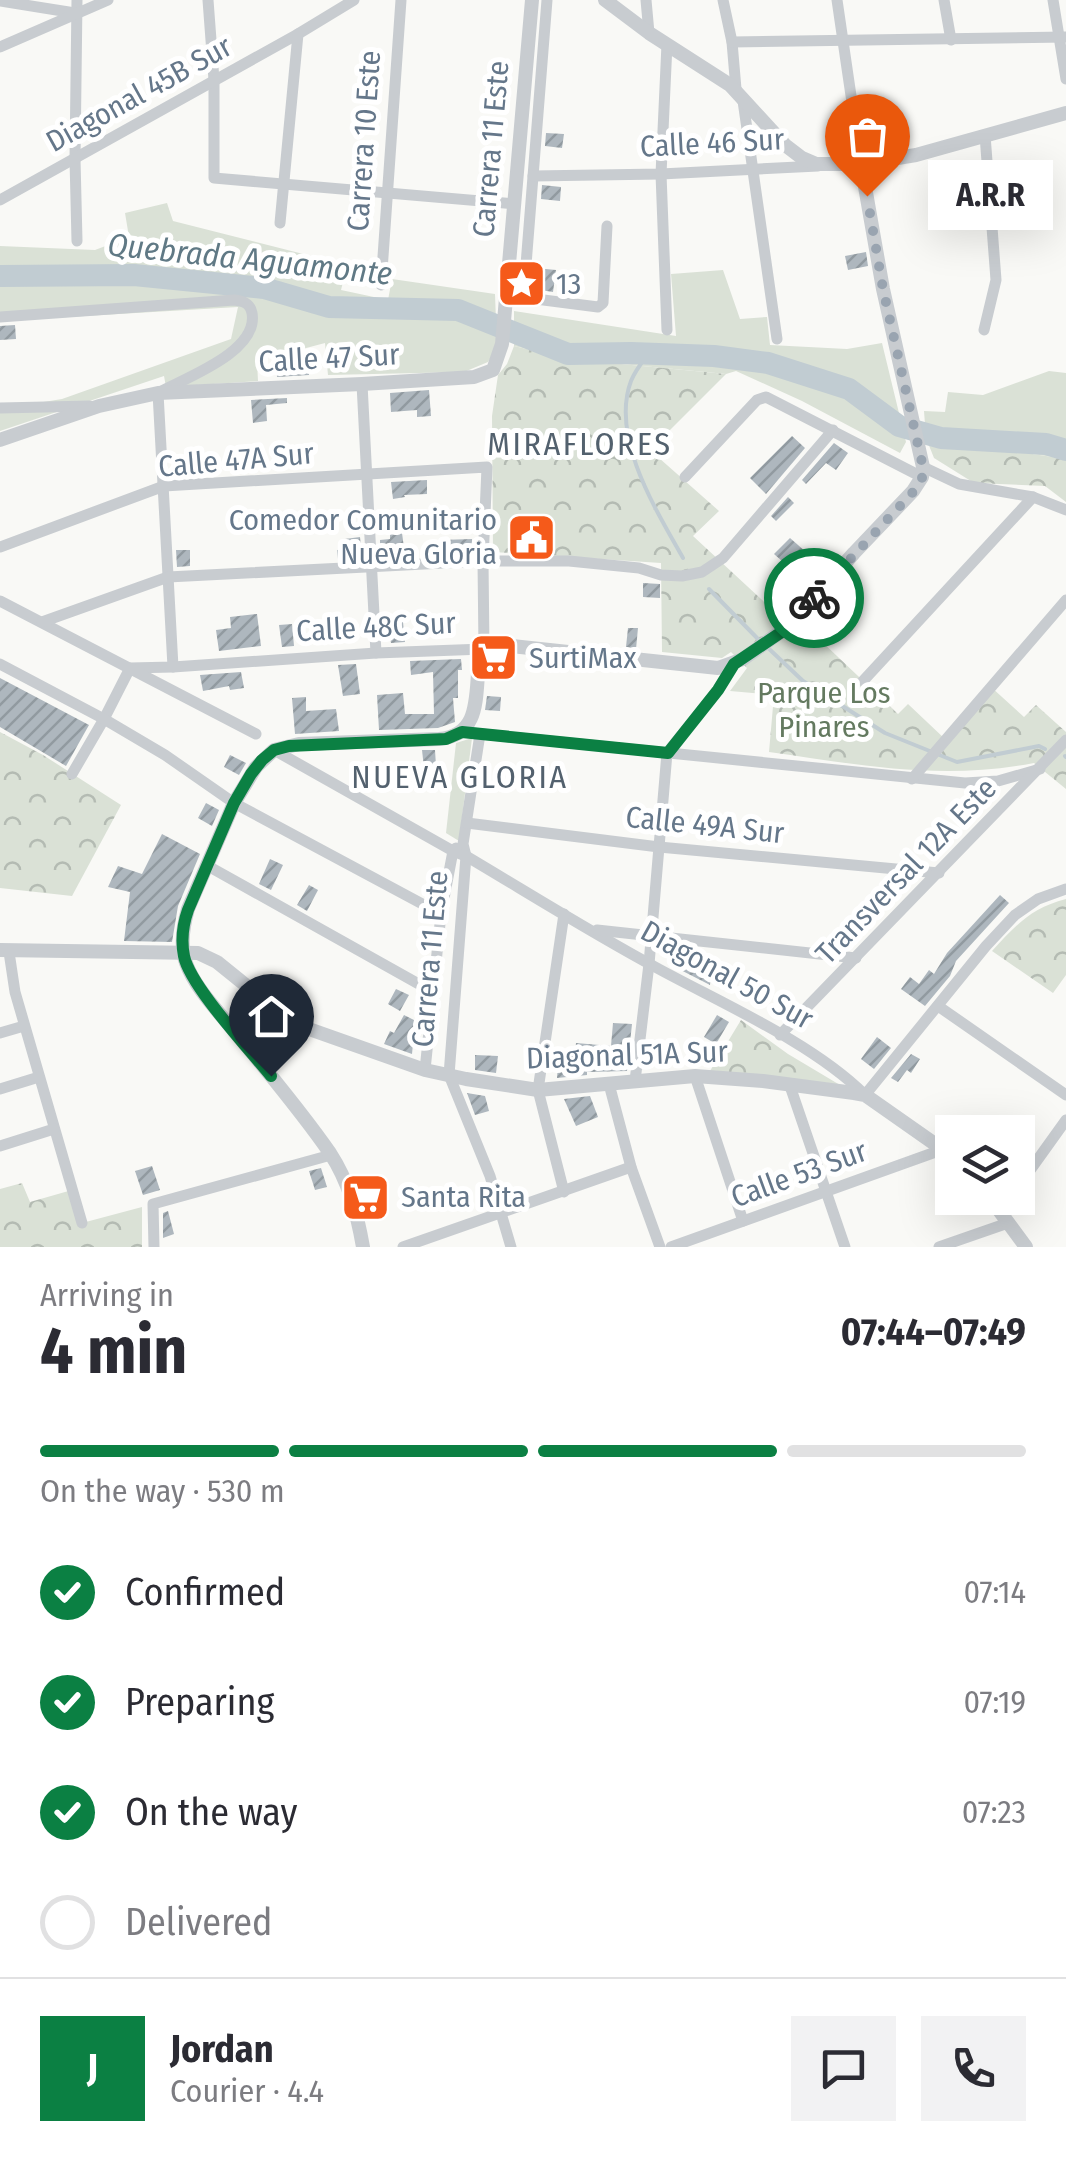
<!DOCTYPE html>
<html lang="en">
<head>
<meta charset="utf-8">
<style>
  body { margin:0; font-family:"Fira Sans Condensed",sans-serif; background:#f2f2f3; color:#2b2b33; height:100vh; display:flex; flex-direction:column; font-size:38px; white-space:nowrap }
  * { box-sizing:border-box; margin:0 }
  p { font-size:32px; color:#7c7c81 }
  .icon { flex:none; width:55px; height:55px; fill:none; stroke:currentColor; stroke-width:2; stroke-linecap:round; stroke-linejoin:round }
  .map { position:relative; height:1247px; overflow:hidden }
  .panel { display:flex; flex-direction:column; background:#fff; flex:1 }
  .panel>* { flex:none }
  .buttons { position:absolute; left:935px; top:1115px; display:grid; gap:20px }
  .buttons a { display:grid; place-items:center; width:100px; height:100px; border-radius:0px; background:#fff; box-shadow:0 10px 40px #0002; font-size:50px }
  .pin { position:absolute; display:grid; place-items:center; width:85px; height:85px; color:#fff; margin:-102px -42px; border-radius:50% 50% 50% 0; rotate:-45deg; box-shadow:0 0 10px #0007 }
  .pin .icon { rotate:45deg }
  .courier { position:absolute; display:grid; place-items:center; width:100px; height:100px; margin:-50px; border:8px solid #0b8043; border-radius:50%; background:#fff; color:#222; box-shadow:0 2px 12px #0007 }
  .bubble { position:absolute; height:70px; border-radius:0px; background:#fff; box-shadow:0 10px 40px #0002; font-size:32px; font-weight:700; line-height:70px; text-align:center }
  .head em { font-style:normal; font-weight:700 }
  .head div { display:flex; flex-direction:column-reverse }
  .head { display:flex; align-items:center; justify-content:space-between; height:170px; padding:0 40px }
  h1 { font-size:65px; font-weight:700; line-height:75px }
  .bar { display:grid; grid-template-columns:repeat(4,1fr); gap:15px 10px; align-content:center; height:120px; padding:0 40px }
  .bar i { height:12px; border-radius:8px; background:#e1e1e2 }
  .bar .on { background:#0b8043 }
  .bar p { grid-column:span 4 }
  .line { display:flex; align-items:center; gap:25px; padding:0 40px; border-top:2px solid #e1e1e2 }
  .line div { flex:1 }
  .round { display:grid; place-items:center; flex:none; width:105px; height:105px; border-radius:0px; background:#f2f2f3 }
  ol { padding:0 40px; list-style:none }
  li { display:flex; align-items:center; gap:30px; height:110px }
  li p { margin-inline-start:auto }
  li .icon { padding:10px; border-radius:50%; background:#0b8043; color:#fff; stroke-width:4 }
  li:last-child { color:#7c7c81 }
  li i { width:55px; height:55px; border:5px solid #e1e1e2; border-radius:50% }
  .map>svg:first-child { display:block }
</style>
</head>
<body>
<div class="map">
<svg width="1066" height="1247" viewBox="0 0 1066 1247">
  <defs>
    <pattern id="park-crowns" width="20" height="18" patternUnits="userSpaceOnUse" patternTransform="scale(2.5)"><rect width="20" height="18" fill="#dae1d6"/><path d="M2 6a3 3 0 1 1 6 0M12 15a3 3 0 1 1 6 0" fill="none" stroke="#b4bbb3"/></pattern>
    <pattern id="building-hatch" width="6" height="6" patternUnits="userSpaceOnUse" patternTransform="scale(2.5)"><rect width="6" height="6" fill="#aeb7be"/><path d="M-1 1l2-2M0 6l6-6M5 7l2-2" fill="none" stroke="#919aa0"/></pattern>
  </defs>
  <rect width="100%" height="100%" fill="#f9f9f6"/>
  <g fill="#dae1d6">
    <polygon points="167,203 173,221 323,259 322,274 344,278 341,290 388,300 392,279 495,294 497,348 488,362 464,372 328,375 325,343 257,361 258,381 166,387 164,376 0,431 0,409 62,399 231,339 238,307 0,321 0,246 95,250 129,237 125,213"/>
    <polygon points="723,270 740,319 767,317 770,345 847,349 882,343 906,442 900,453 802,401 736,371 726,374 569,359 514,346 514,311 676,336 671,274"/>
    <polygon points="1049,371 1066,373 1066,459 926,438 924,411 945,412 948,392 983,395"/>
    <polygon points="472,738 459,841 446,833 456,743"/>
  </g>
  <g fill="url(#park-crowns)">
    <path d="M514,346L569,359L726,374L650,450L719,511L693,536L789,625L797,618L898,714L908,704L945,739L991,687L1024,717L1036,705L1066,732V789L1034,763C941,781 861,765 769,752L774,695L730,691L747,668L731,652L722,658L662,652L661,563L493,552L492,416L498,375L507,364Z"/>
    <polygon points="926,438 1066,459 1066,502 1045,486 974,483 934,458"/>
    <polygon points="0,732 43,755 121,805 72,896 0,888"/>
    <path d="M1066,899V975L1053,993L992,951C1016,925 1031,908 1066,899Z"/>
    <polygon points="741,1020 788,1054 840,1085 710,1071"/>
    <polygon points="22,1183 30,1202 72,1190 82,1223 142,1207 142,1247 0,1247 0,1189"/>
  </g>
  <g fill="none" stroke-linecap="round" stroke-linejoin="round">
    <g stroke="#c1ccd2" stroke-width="4">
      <path d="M648,354C642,362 635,371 631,381C610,437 656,510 683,558"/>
      <polyline points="709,589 759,640"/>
      <polyline points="766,646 803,681 885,733 957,762 1039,746 1045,749"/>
      <polyline points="1065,756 1066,757"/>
    </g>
    <polyline stroke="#c1ccd2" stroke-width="22" points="0,276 134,275 264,288 329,307 458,310 568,354 631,353 714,356 768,363 849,389 899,426 941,438 1046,444 1066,450"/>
  </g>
  <g fill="url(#building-hatch)">
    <polygon points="546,133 564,134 562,148 545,146"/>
    <polygon points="542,185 561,187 560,201 541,199"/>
    <polygon points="866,252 868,266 848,270 845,256"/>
    <polygon points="535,268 556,270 553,292 534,289"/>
    <polygon points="15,325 16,339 0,340 0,326"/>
    <polygon points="292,360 292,365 309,364 309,375 277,377 276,361"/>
    <polygon points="429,390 431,416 417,417 417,410 391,412 390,393"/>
    <polygon points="287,398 287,403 266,405 267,421 253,423 251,400"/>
    <polygon points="792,436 805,448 766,494 750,478"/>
    <polygon points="834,443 848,453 836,470 826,463 806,484 802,480"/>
    <polygon points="427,480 427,494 404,495 405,497 393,499 391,482"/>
    <polygon points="788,497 794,503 776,521 771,516"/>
    <polygon points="510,527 554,530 553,547 509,544"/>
    <polygon points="402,533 405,555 392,556 392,553 380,554 380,540 390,539 390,534"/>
    <polygon points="360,537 362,558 338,559 337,550 346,549 345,539"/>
    <polygon points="790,538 822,566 807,583 774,554"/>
    <polygon points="472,539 472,552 440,554 440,540"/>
    <polygon points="176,550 190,550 190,566 177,567"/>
    <polygon points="643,583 660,584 660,598 643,597"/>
    <polygon points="257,614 261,646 219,651 216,630 231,628 230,617"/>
    <polygon points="403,622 405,642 391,643 388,624"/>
    <polygon points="292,624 294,646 282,647 279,625"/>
    <polygon points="628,628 638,628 636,649 626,647"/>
    <polygon points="461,659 462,670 458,670 458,698 453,698 455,722 438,728 379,730 377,695 403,693 405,714 434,714 433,672 411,675 410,661"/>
    <polygon points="356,664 360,694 343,696 338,665"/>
    <polygon points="241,672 244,688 230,690 229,686 203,691 200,675"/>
    <polygon points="0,678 89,725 66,766 0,727"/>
    <polygon points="487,696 501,697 500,711 485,710"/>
    <polygon points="306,697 306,711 336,709 339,731 295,734 292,698"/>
    <polygon points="422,750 435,750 436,766 424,768"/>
    <polygon points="230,755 246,763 239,775 224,767"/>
    <polygon points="206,803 219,810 212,826 198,818"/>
    <polygon points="162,834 200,854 178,906 172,942 124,941 130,892 108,887 118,866 142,874"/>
    <polygon points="270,859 283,865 271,890 259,884"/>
    <polygon points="309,885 318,890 307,911 297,905"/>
    <polygon points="1000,895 1009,903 956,961 950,976 925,1006 901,989 910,977 919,984 929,970 934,974 947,953"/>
    <polygon points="671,955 684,958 683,960 712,962 710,985 669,964"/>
    <polygon points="396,989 409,995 400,1011 388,1004"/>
    <polygon points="404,1015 420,1023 418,1035 414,1033 412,1054 384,1044 390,1031 394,1033"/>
    <polygon points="717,1015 729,1022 716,1044 704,1037"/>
    <polygon points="613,1023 632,1024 627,1071 587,1072 587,1075 557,1078 559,1052 575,1054 576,1043 611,1046"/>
    <polygon points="877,1037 891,1048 874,1069 861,1059"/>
    <polygon points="911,1054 920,1059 911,1073 907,1070 898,1082 891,1078"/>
    <polygon points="475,1055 498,1056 496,1073 475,1070"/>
    <polygon points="467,1093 485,1096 489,1111 475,1115"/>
    <polygon points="590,1096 598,1117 576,1126 564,1099"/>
    <polygon points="152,1166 160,1190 143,1195 135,1171"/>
    <polygon points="321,1168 327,1187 315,1190 309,1171"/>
    <polygon points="168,1211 174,1234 163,1238 163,1213"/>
  </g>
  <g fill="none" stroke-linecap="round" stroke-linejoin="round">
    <g stroke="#c8ccd0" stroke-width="11">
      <polyline points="77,0 75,159 77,241"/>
      <polyline points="208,0 214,80 214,178 515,204"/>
      <polyline points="547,0 524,290 528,298 598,307 603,303 607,226"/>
      <polyline points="646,0 649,33"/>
      <polyline points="723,0 732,42 736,89"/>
      <polyline points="837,0 861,164"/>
      <polyline points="944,0 951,40"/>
      <polyline points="1053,0 1066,79"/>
      <polyline points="0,1 75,13"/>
      <polyline points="732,42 1066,37"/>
      <polyline points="667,44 661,174 667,330"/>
      <polyline points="0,47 108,0"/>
      <polyline points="743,101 777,339"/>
      <polyline points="533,176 661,174 818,166"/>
      <polyline points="0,200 298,34 354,0"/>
      <polyline points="280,223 298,34"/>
      <polyline points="381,285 401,0"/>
      <path d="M0,317L234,300C243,301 250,303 252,313C259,352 185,378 158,393L173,667"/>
      <polyline points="984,330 996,280 985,135"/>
      <polyline points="362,384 376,653"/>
      <polyline points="0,408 90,406"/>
      <polyline points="923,467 959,484 1033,497 1066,510"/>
      <polyline points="685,477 757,400 766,397 922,477"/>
      <polyline points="0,547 164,486 487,467 483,561 484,649 376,653 173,667 130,668 104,719 72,774"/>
      <polyline points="0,601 256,734"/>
      <polyline points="42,622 168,577 483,561 569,561 639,568 661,575 682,576 702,572 723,558 833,430"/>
      <polyline points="0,664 104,719 165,755 234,803 441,914"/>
      <polyline points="863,681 1033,497"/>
      <polyline points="462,732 965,783 998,781 1040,769"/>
      <polyline points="480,734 463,844 466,856 449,1075 490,1176 511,1247"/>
      <path d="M274,750L453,851L466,856C530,894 592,933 657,968C723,1004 813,1043 865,1095L986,946L1015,915L1038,899L1066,889"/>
      <polyline points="912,779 1066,600"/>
      <polyline points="467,823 659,847 939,873"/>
      <polyline points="208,866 433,992"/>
      <polyline points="564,914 538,1090 564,1192"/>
      <polyline points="597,930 856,958"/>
      <polyline points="9,952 15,992 82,1223"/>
      <polyline points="938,1006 1066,1095"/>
      <polyline points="0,1033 24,1026"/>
      <polyline points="780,1035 1066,740"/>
      <polyline points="425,1070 441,914 453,851 456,848"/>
      <polyline points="695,1076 743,1221"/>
      <polyline points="635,1081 649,964 667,753 718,690 733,664"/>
      <polyline points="609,1084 631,1167 660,1247"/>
      <polyline points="790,1086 845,1247"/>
      <polyline points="0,1089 39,1077"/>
      <polyline points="0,1146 54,1129"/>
      <polyline points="1018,1187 1066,1120"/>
      <polyline points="154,1247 153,1204 331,1155"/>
      <polyline points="403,1247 631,1167"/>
      <polyline points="671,1247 944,1149"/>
      <polyline points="939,1247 1008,1223"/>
    </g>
    <g stroke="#c8ccd0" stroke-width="14">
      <polyline points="605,0 649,33 730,85 785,145 802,158 816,164 861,164 916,155 1066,113"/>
      <polyline points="0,440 99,406 158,393 362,384 474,377 493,370 502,344 532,0"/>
      <polyline points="0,950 198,953 217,962 279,1012 309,1029 425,1070 466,1079 538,1090 695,1076 763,1081 854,1093 865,1095 952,1156"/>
      <polyline points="990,1198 1026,1247"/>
      <path d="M363,1247C357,1213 349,1182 330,1153C301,1111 267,1071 235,1032C218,1011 195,988 186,963C180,946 183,926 188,909L234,803L256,767L274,750L299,744L439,739C484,735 474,690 480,656C484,646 492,645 502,645L718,668L743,659L790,625L854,553L913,491L922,477L923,467L883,289L861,164"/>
    </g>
  </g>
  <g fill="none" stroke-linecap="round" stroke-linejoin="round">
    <polyline stroke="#99a4b0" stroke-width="10" stroke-dasharray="0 18" points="814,598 914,491 922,478 923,467 883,289 867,196"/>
    <path stroke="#0b8043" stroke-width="12" d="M271,1076C250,1050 190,986 184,956C181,941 183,924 188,910L234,803L251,774L262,760L274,750L289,746L446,739L462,732L668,753L718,690L734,664L783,631L814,598"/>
  </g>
  <defs>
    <symbol id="sight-square" viewBox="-11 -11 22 22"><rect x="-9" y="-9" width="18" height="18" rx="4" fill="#f55a1a" stroke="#fff"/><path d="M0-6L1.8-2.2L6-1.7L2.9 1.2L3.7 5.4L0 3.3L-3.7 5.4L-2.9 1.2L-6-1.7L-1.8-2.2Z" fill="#fff"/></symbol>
    <symbol id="civic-square" viewBox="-11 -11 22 22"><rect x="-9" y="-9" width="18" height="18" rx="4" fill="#f55a1a" stroke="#fff"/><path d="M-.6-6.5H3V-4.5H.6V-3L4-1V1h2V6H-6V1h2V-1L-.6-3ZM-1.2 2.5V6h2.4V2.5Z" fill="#fff"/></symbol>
    <symbol id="supermarket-square" viewBox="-11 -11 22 22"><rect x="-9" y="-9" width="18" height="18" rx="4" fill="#f55a1a" stroke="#fff"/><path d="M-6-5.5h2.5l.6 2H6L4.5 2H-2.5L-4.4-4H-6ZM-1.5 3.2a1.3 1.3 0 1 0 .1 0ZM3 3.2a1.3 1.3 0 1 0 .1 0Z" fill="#fff"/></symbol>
  </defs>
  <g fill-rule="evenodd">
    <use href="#sight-square" x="494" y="256" width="55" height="55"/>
    <use href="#civic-square" x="504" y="510" width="55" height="55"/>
    <use href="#supermarket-square" x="466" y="630" width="55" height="55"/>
    <use href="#supermarket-square" x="338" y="1170" width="55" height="55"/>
  </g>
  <g text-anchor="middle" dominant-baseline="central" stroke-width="10" stroke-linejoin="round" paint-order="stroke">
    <g font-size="30" fill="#65778a" stroke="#fff">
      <text transform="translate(139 94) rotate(-29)">Diagonal 45B Sur</text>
      <text transform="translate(364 141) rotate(-86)">Carrera 10 Este</text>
      <text transform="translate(712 143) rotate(-3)">Calle 46 Sur</text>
      <text transform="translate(491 149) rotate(-85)">Carrera 11 Este</text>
      <text transform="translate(329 358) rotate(-3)">Calle 47 Sur</text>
      <text transform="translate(236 460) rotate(-5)">Calle 47A Sur</text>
      <text transform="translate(376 627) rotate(-3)">Calle 48C Sur</text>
      <text transform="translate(705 825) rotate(6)">Calle 49A Sur</text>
      <text transform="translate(906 871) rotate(-46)">Transversal 12A Este</text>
      <text transform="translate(430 959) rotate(-85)">Carrera 11 Este</text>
      <text transform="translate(727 975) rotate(29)">Diagonal 50 Sur</text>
      <text transform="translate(627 1055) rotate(-2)">Diagonal 51A Sur</text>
      <text transform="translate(799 1174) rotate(-20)">Calle 53 Sur</text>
    </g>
    <g font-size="30" fill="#65778a" stroke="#fff" text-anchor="start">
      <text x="556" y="284">13</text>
      <text x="497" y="520" text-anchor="end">Comedor Comunitario<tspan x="497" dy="34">Nueva Gloria</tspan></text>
      <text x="529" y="658">SurtiMax</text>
      <text x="401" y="1197">Santa Rita</text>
    </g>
    <g font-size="30" fill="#647a60" stroke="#fff">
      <text x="824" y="693">Parque Los<tspan x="824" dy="34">Pinares</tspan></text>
    </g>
    <g font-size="32" font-style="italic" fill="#607985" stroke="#fff">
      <text transform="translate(250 259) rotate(6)">Quebrada Aguamonte</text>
    </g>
    <g font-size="32" letter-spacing="2.5" fill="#53616e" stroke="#fff">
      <text x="580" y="444">MIRAFLORES</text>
      <text x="460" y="777">NUEVA GLORIA</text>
    </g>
  </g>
</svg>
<div class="buttons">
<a><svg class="icon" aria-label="layers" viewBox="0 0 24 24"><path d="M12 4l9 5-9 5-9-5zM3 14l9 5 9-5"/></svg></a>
</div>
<div class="pin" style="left:867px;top:196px;background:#ea580c"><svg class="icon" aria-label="bag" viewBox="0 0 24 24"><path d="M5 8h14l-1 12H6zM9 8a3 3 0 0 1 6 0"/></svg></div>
<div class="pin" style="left:271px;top:1076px;background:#1f2937"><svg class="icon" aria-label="home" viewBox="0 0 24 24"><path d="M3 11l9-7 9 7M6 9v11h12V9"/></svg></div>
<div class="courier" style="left:814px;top:598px"><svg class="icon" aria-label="bike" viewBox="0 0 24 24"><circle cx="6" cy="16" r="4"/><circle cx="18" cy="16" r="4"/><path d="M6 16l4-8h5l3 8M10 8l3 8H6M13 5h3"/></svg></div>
<div class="bubble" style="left:928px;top:160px;width:125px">A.R.R</div>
</div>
<section class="panel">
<div class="head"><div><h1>4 min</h1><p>Arriving in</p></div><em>07:44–07:49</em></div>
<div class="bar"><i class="on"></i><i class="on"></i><i class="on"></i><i></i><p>On the way · 530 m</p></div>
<ol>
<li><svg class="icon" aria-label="check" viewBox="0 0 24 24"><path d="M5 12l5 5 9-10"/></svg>Confirmed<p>07:14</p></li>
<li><svg class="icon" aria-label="check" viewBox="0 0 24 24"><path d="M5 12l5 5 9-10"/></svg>Preparing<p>07:19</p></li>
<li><svg class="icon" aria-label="check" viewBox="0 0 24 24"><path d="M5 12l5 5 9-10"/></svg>On the way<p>07:23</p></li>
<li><i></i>Delivered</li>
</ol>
<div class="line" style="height:180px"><b class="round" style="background:#0b8043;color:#fff">J</b><div><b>Jordan</b><p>Courier · 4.4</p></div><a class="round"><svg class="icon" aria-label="chat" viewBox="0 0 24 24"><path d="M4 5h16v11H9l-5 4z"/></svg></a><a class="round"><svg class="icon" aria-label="phone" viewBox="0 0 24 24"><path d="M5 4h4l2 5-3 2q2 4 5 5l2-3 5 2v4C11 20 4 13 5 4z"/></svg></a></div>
</section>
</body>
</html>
